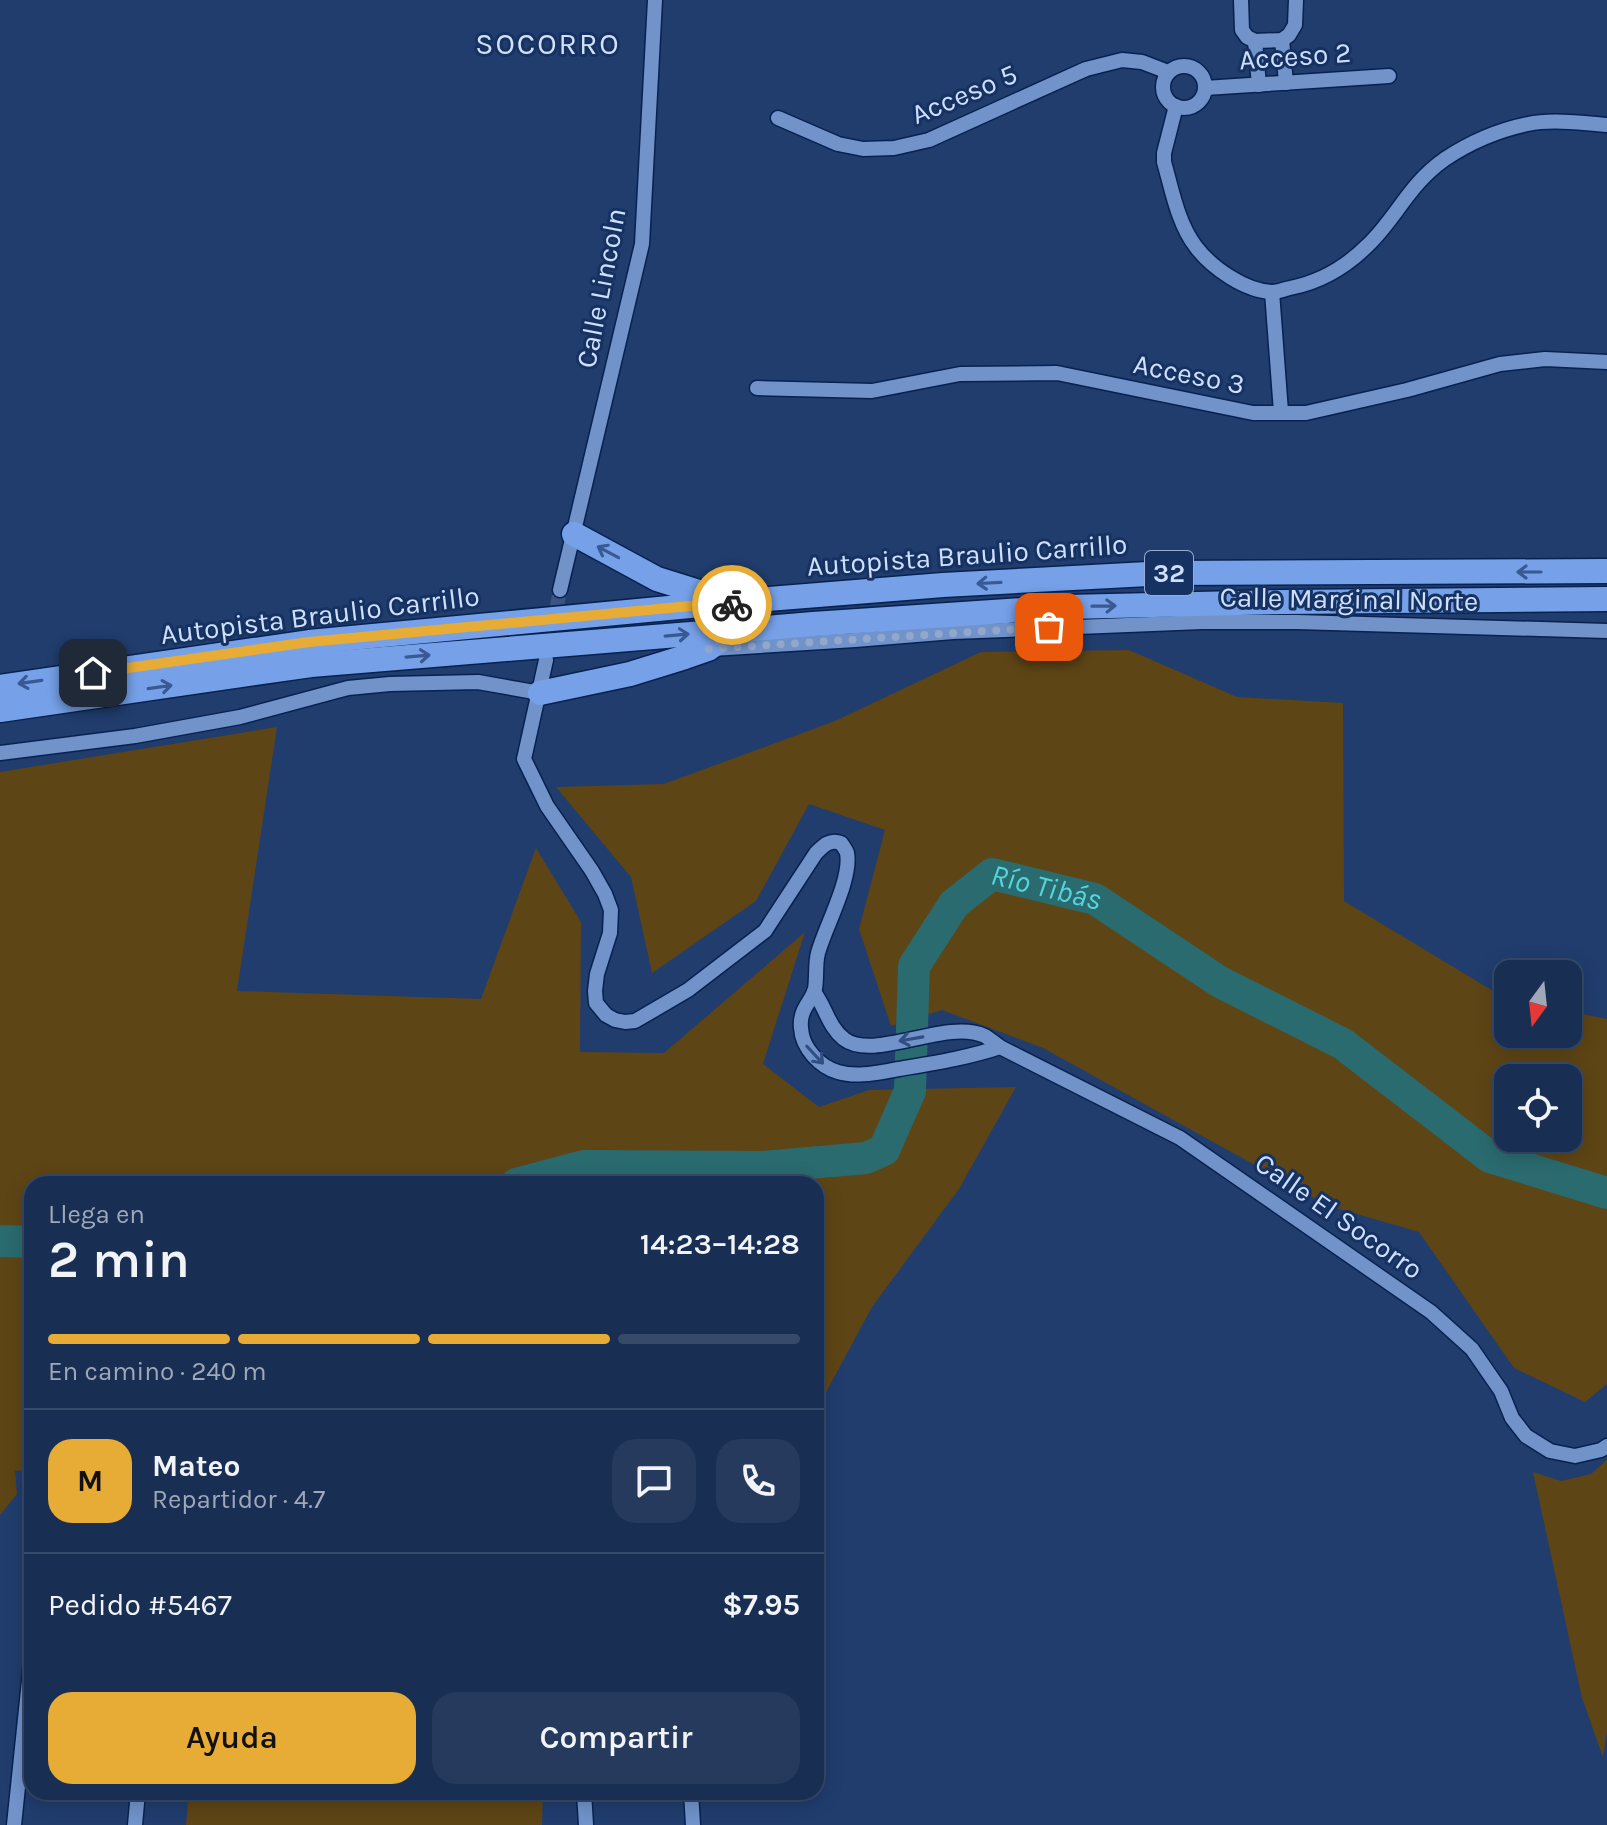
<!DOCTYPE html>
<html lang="es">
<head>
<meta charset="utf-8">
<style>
  body { margin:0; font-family:Karla,sans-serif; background:#253a5c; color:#f1f3f6; height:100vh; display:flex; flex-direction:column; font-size:30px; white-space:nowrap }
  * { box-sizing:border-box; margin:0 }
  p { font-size:26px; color:#9fa8b8 }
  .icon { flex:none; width:44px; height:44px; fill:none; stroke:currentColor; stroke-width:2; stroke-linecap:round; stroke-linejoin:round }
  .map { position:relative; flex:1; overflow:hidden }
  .details { position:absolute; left:24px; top:1176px; width:800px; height:624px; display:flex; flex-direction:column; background:#182e52; border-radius:24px; box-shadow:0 4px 20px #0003,0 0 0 2px #364a69 }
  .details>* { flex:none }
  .needle { width:52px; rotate:195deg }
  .controls { position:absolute; left:1494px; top:960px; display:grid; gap:16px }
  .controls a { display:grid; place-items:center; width:88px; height:88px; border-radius:16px; background:#182e52; box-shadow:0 4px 20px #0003,0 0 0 2px #364a69; font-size:40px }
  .pin { position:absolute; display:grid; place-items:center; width:68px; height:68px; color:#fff; margin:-34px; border-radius:16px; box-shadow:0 4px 12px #0006 }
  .courier { position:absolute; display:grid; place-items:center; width:80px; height:80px; margin:-40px; border:6px solid #e7ac36; border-radius:50%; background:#fff; color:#222; box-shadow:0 2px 10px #0007 }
  .overview em { font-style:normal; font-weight:600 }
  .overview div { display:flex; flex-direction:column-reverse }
  .overview { display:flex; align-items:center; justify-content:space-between; height:136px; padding:0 24px }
  h1 { font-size:52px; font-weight:600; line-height:60px }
  .bar { display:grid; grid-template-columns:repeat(4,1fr); gap:12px 8px; align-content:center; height:96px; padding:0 24px }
  .bar i { height:10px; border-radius:6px; background:#364a69 }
  .bar .selected { background:#e7ac36 }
  .bar p { grid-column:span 4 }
  .line { display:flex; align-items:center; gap:20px; padding:0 24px; border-top:2px solid #364a69 }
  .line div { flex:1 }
  .round { display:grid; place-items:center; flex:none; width:84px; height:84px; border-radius:24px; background:#253a5c }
  .button { display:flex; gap:16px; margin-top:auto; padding:16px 24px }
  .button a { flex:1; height:92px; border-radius:24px; background:#e7ac36; color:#111; font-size:32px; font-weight:600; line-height:92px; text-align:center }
  .button a+a { background:#253a5c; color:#f1f3f6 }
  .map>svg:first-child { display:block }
</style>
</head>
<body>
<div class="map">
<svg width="1607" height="1825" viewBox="0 0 1607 1825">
  <rect width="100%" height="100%" fill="#203d6e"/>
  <g fill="#5e4515" fill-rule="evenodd">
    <path d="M1129,650L1237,697L1343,703L1344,901L1508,1000V1034H1568V1011L1607,1019V1384L1585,1402L1514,1368L1419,1232L1329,1206L1043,1048L942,1010L891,1026L859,929L885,830L809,804L756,901L652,973L631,877L556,787L664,784L835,721L981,652ZM1508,1078H1568V1138H1508Z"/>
    <polygon points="277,727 237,991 481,999 536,848 581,922 580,1052 664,1053 805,932 763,1064 819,1107 869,1090 1016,1087 959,1189 872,1307 816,1411 816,1184 32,1184 32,1470 15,1471 17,1494 0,1515 0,772"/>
    <polygon points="1607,1460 1607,1731 1603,1757 1582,1698 1533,1472 1561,1481 1591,1474"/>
    <polygon points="189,1792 543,1792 542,1825 186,1825"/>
  </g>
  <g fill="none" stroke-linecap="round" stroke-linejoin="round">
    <g stroke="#2a6b6f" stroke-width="32">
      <path id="s1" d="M516,1184L584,1166L763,1167L866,1158L884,1150L910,1091L914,966L954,904L992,874L1095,899L1220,982L1343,1044L1490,1157L1607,1193"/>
      <polyline points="0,1241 32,1242"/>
    </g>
    <polyline stroke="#3a5584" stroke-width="14" stroke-dasharray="14 7" stroke-linecap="butt" points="548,651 560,590"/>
    <defs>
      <g id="minor">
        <polyline points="1241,0 1242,30 1247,37 1255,41 1282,40 1289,35 1295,25 1296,0"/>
        <polyline points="1282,40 1286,83"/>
        <polyline points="1255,41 1259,85"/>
        <circle cx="1184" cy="87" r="21"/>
        <polyline points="1205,88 1389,76"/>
        <path d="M1176,106L1164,153V162C1172,190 1178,224 1196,247C1212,268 1245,291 1272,292C1278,292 1285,289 1290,288C1321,282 1346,267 1368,245C1397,217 1409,184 1445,159C1469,143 1499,130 1528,124C1551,119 1584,123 1607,125"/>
        <polyline points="778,118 838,144 863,149 894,148 929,140 1086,69 1122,60 1142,62 1168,72"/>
        <polyline points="1272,292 1281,412"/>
        <polyline points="757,388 872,391 960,374 1057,373 1253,413 1306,413 1407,390 1500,364 1545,359 1607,362"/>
        <polyline points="560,590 642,244 655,0"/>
        <polyline points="712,649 855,640 953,632 1202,622 1297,622 1607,631"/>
        <path d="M546,660L524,759L547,806L592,871L605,894L611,910L610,933L597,974L595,991L596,1003L606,1015L615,1020L625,1022L635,1021L688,990L765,931L816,853C824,845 830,839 841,843C843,846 846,850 847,853C852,879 825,927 818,953C815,964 817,977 815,989C811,1003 799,1009 801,1028C802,1048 820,1067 838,1072C858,1078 880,1072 899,1069C934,1063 967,1058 1000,1047"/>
        <polyline points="0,753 135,736 240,717 348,688 390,684 478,682 540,693"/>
        <path d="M814,992C826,1008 828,1026 844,1039C874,1062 946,1018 985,1036C990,1039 996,1044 1000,1047L1180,1138L1431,1312L1472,1349L1501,1391L1512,1418L1526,1436L1550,1451L1575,1456L1601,1450L1607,1446"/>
        <polyline points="584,1792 586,1825"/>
        <polyline points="691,1792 693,1825"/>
        <polyline points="14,1825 32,1652"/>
        <polyline points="135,1825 138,1792"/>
      </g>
      <g id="highway">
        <polyline points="574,534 657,579 718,598"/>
        <polyline points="0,687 309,642 732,602 943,585 1167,573 1607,571"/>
        <polyline points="540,693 630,674 685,657 708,649 730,633"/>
        <polyline points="0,710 311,665 813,624 1067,607 1284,602 1607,599"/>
      </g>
    </defs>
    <use href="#minor" stroke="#072250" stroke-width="17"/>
    <use href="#highway" stroke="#072250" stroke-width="27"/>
    <use href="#minor" stroke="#7193ca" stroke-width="14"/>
    <use href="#highway" stroke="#76a1e9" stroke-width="24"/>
  </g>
  <defs><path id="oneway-shaft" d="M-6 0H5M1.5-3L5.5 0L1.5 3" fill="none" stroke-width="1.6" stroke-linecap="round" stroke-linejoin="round" transform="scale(2)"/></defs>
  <g stroke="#385991">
    <use href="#oneway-shaft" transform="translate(608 552) rotate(-152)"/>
    <use href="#oneway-shaft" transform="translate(1529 572) rotate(180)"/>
    <use href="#oneway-shaft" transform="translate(989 583) rotate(177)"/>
    <use href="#oneway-shaft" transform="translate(1104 606) rotate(-1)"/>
    <use href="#oneway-shaft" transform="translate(677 635) rotate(-5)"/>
    <use href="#oneway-shaft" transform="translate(418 656) rotate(-5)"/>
    <use href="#oneway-shaft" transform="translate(30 682) rotate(172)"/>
    <use href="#oneway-shaft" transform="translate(160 687) rotate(-8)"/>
  </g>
  <g stroke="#314f81">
    <use href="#oneway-shaft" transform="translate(911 1039) rotate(170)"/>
    <use href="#oneway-shaft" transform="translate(815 1055) rotate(47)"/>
  </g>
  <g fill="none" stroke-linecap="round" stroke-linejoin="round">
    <polyline stroke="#91a7cc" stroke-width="8" stroke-dasharray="0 14.4" points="732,605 733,631 708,649 1049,627"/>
    <polyline stroke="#e7ac36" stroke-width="10" points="93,673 309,642 732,602 732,605"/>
  </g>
  <g text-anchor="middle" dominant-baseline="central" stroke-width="6" stroke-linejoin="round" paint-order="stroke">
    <rect fill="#163262" stroke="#97accf" stroke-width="2" x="1145" y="551" width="48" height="44" rx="6"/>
    <g font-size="26" font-weight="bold" fill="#cee0fe">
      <text x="1169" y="573">32</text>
    </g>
    <g font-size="28" fill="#cee0fe" stroke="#163262">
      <text transform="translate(1295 56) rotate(-4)">Acceso 2</text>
      <text transform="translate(964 94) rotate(-23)">Acceso 5</text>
      <text transform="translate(601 288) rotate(-79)">Calle Lincoln</text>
      <text transform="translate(1189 374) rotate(11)">Acceso 3</text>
      <text transform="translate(967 555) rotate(-4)">Autopista Braulio Carrillo</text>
      <text transform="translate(1349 599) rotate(1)">Calle Marginal Norte</text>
      <text transform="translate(320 615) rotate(-7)">Autopista Braulio Carrillo</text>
      <text transform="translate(1339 1216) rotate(35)">Calle El Socorro</text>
    </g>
    <g font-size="30" letter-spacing="2" fill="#d2e1f9" stroke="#163262">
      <text x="548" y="44">SOCORRO</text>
    </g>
    <g font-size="30" font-style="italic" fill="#54d5dc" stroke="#163262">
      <text stroke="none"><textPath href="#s1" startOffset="740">Río Tibás</textPath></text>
    </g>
  </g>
</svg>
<div class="controls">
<a><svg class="needle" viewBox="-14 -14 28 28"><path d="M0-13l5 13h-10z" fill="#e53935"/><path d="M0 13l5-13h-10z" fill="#9fa8b8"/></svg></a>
<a><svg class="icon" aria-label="locate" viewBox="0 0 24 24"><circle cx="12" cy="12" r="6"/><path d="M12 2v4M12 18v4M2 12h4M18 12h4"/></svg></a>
</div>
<div class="pin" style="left:1049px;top:627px;background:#ea580c"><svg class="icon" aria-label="bag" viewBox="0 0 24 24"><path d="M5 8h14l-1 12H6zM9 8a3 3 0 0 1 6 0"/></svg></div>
<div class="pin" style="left:93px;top:673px;background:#1f2937"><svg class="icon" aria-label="home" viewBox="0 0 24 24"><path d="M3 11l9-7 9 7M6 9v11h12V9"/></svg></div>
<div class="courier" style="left:732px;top:605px"><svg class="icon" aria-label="bike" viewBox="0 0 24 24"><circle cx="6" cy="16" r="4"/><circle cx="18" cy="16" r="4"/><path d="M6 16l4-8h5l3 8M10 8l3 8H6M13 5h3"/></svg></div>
<section class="details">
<div class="overview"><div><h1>2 min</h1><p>Llega en</p></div><em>14:23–14:28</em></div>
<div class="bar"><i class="selected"></i><i class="selected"></i><i class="selected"></i><i></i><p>En camino · 240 m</p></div>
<div class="line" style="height:144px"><b class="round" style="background:#e7ac36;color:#111">M</b><div><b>Mateo</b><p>Repartidor · 4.7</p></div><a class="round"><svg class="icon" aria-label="chat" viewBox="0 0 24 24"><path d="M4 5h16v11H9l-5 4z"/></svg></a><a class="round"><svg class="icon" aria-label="phone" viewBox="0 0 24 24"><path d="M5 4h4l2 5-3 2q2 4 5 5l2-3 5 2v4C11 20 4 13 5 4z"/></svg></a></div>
<div class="line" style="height:104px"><div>Pedido #5467</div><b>$7.95</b></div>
<div class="button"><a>Ayuda</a><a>Compartir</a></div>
</section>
</div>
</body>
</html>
